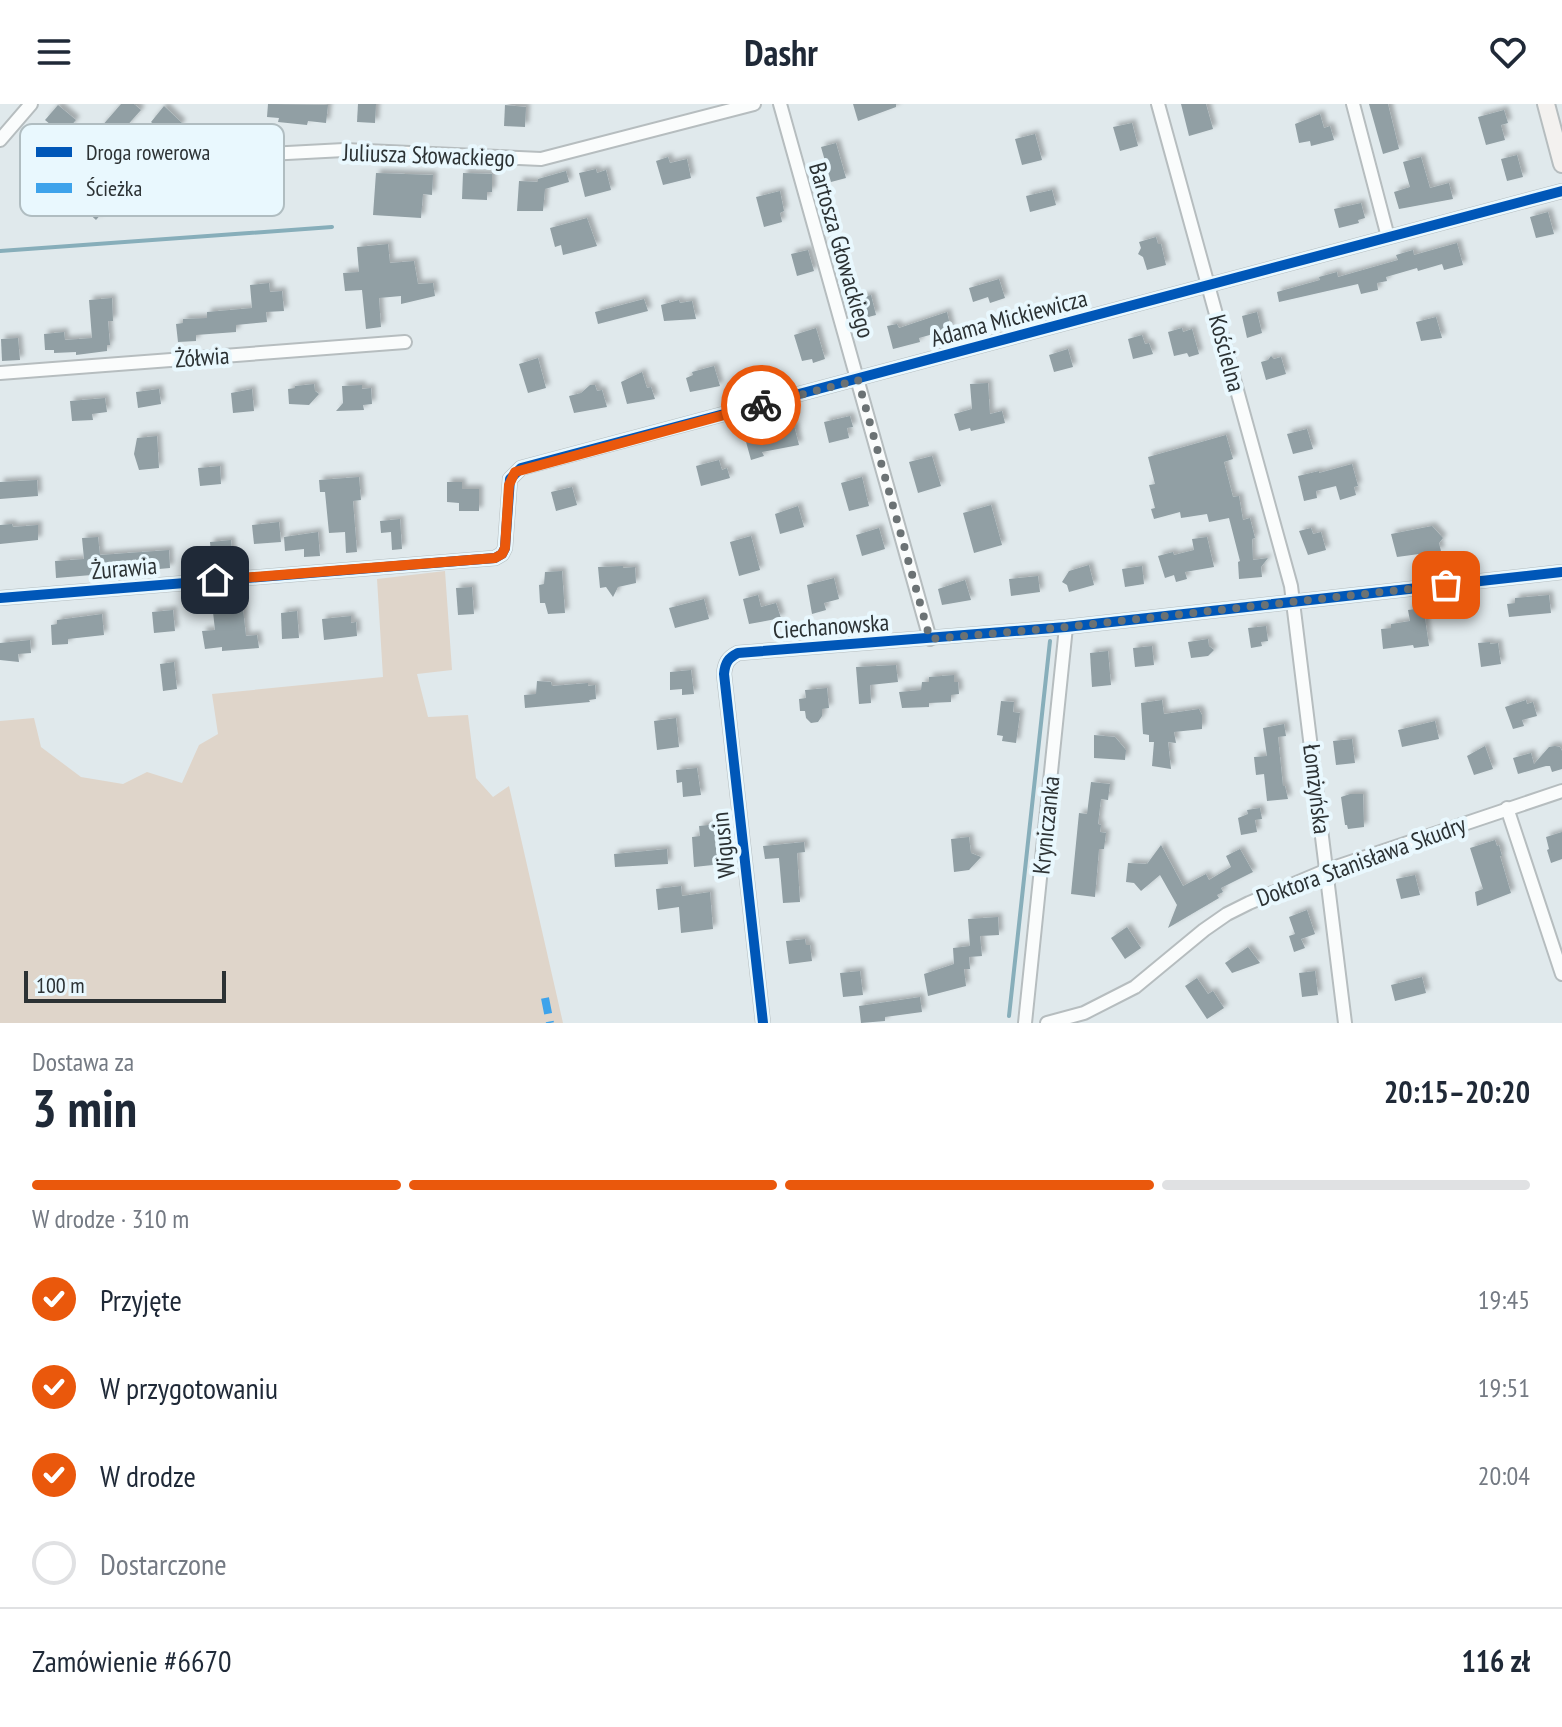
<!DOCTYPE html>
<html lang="pl">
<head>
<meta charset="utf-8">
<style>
  body { margin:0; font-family:"PT Sans Narrow",sans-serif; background:#f6f6f7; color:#1f2937; height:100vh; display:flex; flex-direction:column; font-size:30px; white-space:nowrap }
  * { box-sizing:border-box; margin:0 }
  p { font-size:26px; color:#747a83 }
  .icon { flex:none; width:44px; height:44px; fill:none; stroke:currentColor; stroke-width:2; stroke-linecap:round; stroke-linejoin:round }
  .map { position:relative; height:919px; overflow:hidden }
  .details { display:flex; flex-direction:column; background:#fff; flex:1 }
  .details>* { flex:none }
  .scale { position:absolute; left:24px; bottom:20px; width:202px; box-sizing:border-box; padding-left:8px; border:4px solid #2c3234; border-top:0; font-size:22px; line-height:28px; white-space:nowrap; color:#2c3234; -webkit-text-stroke:6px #e9f8fe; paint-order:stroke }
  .pin { position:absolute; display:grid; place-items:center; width:68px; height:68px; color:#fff; margin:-34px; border-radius:16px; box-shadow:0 4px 12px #0006 }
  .courier { position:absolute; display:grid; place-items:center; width:80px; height:80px; margin:-40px; border:6px solid #ea580c; border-radius:50%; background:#fff; color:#222; box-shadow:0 2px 10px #0007 }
  .head em { font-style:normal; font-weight:800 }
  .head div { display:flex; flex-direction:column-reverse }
  .head { display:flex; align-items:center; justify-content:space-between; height:136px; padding:0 32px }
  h1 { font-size:52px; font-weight:800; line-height:60px }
  .bar { display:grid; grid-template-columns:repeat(4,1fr); gap:12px 8px; align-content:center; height:96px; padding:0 32px }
  .bar i { height:10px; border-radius:6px; background:#e0e1e3 }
  .bar .active { background:#ea580c }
  .bar p { grid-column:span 4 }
  .line { display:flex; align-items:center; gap:20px; padding:0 32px; border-top:2px solid #e0e1e3 }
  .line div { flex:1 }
  ol { padding:0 32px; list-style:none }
  li { display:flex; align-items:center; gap:24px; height:88px }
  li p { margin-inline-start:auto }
  li .icon { padding:8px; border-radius:50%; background:#ea580c; color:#fff; stroke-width:4 }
  li:last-child { color:#747a83 }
  li i { width:44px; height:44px; border:4px solid #e0e1e3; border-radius:50% }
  header { display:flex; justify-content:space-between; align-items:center; height:104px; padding:0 32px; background:#fff; font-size:36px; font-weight:800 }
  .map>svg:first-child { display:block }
</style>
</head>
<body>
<header><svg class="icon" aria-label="menu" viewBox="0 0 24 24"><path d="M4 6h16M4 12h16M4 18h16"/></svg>Dashr<svg class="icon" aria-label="heart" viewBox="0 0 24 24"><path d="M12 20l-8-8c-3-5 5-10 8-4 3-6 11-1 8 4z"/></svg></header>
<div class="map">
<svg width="1562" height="919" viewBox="0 0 1562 919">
  <defs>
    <filter id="shadow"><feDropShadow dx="4" dy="-4" stdDeviation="2" flood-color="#0004"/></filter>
  </defs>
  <rect width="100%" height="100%" fill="#e0e9ec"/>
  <polygon fill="#dfd5ca" points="445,467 452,566 417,570 428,613 468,611 476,674 493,693 509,682 563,919 0,919 0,617 34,614 41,643 81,673 123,680 147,668 182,679 199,641 218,630 212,590 383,573 377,475"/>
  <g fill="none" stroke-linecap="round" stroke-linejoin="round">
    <g stroke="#87aeba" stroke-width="4">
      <polyline points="0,147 332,123"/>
      <polyline points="1009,912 1050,537"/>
    </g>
  </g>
  <g fill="#919fa4" filter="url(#shadow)">
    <polygon points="121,0 134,0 141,6 115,35 101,23"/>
    <polygon points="268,0 328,1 326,19 308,17 307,21 278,18 279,14 267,13"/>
    <polygon points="358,0 376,0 375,19 357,18"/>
    <polygon points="853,0 896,0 896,3 858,17"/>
    <polygon points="1181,0 1206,0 1213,25 1189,32"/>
    <polygon points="1369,0 1388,0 1399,45 1383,50"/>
    <polygon points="58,1 76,16 63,31 45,16"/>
    <polygon points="505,1 526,3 525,23 504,22"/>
    <polygon points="164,2 182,19 170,34 151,18"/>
    <polygon points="1504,6 1508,19 1501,21 1505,36 1486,41 1478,13"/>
    <polygon points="1320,10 1324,24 1330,22 1334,36 1311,42 1310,37 1299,39 1295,20"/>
    <polygon points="1132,19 1138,42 1120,47 1113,23"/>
    <polygon points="1035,30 1042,56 1022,61 1015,35"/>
    <polygon points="836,39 846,74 831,78 821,43"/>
    <polygon points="1517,51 1523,73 1507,77 1501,55"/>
    <polygon points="668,53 670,59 687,55 691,74 663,81 656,57"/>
    <polygon points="1421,53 1430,84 1449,79 1453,95 1399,105 1394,88 1410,83 1403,58"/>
    <polygon points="596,65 597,69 606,66 611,86 585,93 579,69"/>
    <polygon points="566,67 569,78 545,85 543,107 517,107 519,77 538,78 538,75"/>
    <polygon points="376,69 433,71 432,91 423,90 421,114 373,111"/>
    <polygon points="463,69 492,70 492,88 487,88 487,96 462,95"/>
    <polygon points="1052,86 1056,101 1030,108 1026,92"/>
    <polygon points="780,87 784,107 780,109 782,118 764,123 756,93"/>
    <polygon points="97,88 110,100 96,116 83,104"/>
    <polygon points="1361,99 1365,114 1358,116 1359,119 1339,124 1334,105"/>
    <polygon points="1548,108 1554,130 1536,134 1530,113"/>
    <polygon points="587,114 597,142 563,151 561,141 555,143 550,124"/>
    <polygon points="1156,133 1158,140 1161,140 1166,161 1147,166 1143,153 1138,150 1141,144 1139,138"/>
    <polygon points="1457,139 1463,161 1444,166 1442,160 1418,167 1417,164 1386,173 1387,177 1377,179 1378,186 1361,190 1358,180 1279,198 1277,188 1320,176 1319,173 1337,168 1338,173 1398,156 1396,151 1413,146 1414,151"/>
    <polygon points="388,140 390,159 414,157 418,180 433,179 435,192 401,200 401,192 379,194 381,223 366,225 362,186 345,187 343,169 359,168 357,143"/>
    <polygon points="808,146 814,167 797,172 791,150"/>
    <polygon points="999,175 1005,194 990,199 988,193 973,198 969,184"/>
    <polygon points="269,179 270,188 282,187 284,207 266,208 267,218 236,221 236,228 196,231 196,237 178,238 176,220 183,219 183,215 207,214 207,208 252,204 250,181"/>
    <polygon points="871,191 876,211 857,216 852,196"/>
    <polygon points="112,194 113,217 108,217 110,241 107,241 107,247 76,251 76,248 54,249 54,246 45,246 44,230 64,228 65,236 92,234 89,196"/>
    <polygon points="644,195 648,207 598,220 595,208"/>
    <polygon points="679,196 680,199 692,197 696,215 664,217 661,201"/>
    <polygon points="947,208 951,225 919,234 920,238 893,245 887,222 897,220 899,224"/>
    <polygon points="1257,208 1262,229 1247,234 1242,212"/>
    <polygon points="1436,213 1442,234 1421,237 1416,218"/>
    <polygon points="816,224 825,255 813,259 812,255 802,257 794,231"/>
    <polygon points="1182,224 1183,228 1192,225 1199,250 1189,253 1187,249 1174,252 1168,228"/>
    <polygon points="1142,231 1145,240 1149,239 1153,250 1133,255 1128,235"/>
    <polygon points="18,234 20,256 2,257 1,235"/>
    <polygon points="1068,245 1073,263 1054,268 1049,251"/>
    <polygon points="1271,252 1274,255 1281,253 1286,270 1266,276 1261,258 1268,256"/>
    <polygon points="538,254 546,284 528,289 519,260"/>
    <polygon points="714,262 720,282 690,288 686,274 693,271 692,268"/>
    <polygon points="642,268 647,284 651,283 655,295 627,300 621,278"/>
    <polygon points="988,279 990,310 1002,307 1005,319 971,327 970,324 959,327 954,310 972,305 970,280"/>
    <polygon points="314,280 315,287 319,290 309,301 289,300 288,285 295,284 295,282"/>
    <polygon points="362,281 362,285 371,284 372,300 363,301 364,306 336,307 343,299 342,282"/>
    <polygon points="590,281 595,281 597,287 602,286 607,303 574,309 569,292 581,289"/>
    <polygon points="159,285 161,300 138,304 136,288"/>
    <polygon points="252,285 254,307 233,309 231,289"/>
    <polygon points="105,294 107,308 92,310 93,316 72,317 70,297"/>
    <polygon points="850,312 853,323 847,324 849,334 829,339 824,318"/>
    <polygon points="794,321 799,341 762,348 764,352 751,356 745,334"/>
    <polygon points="1307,325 1313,345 1293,350 1287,330"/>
    <polygon points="1226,331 1233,355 1224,358 1233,393 1239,392 1243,416 1250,414 1255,434 1252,435 1253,456 1268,454 1261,463 1262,473 1239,475 1238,458 1240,457 1229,414 1209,418 1207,410 1181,414 1180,408 1154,415 1151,405 1155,404 1149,381 1155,380 1148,353"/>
    <polygon points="157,332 159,364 139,366 134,350 137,334"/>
    <polygon points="932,352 941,382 918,389 909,358"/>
    <polygon points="719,356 722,366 727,364 730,374 701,382 696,362"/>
    <polygon points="1352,360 1358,382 1354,383 1356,391 1340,396 1336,382 1316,387 1317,394 1304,397 1298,372 1319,367 1319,369"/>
    <polygon points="220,362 221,380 200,382 198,364"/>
    <polygon points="359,373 361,396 353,397 357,448 346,449 345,428 329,429 325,388 320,388 319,376"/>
    <polygon points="862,373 869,402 849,407 841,379"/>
    <polygon points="37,376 38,392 0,395 0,378"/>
    <polygon points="447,378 462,378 462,385 479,385 479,407 459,407 459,399 447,398"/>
    <polygon points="572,383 577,401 556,407 551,388"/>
    <polygon points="991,401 1002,441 974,449 963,409"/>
    <polygon points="798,402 804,423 780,430 775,410"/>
    <polygon points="400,415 402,445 392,446 391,428 381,429 380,417"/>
    <polygon points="279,418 281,438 254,440 252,421"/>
    <polygon points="12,420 13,423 38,421 38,436 0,440 0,421"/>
    <polygon points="1432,422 1443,434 1439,439 1441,447 1397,453 1391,430"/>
    <polygon points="879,424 885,445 862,452 856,431"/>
    <polygon points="1311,424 1313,430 1321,428 1326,446 1308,451 1299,427"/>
    <polygon points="318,428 320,452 304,453 304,445 285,447 284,433"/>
    <polygon points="751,432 760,466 739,472 730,438"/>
    <polygon points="98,433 100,451 169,446 170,464 159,465 159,462 138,464 139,467 56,474 55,457 84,455 82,434"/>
    <polygon points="1207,433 1214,463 1185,468 1187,475 1176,478 1174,471 1165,474 1158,452 1173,448 1174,451 1194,446 1192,435"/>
    <polygon points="231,436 233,459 212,461 210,438"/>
    <polygon points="1089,461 1094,481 1069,488 1067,481 1062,478 1069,467"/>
    <polygon points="623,462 623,464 635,463 636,479 618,483 613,493 606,483 600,484 598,463"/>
    <polygon points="1142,462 1144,480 1125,483 1122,465"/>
    <polygon points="562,467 565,509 548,510 545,499 540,499 539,481 544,480 545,468"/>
    <polygon points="1038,472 1040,488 1011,492 1009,475"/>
    <polygon points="834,474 839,495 824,499 826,506 812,510 807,481"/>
    <polygon points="965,476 971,496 942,501 938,485"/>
    <polygon points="472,483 474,510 458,511 456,484"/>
    <polygon points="758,491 761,503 776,499 781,514 749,520 743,495"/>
    <polygon points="1549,491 1551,509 1509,513 1507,500 1515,499 1515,494"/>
    <polygon points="704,495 709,515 675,524 669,504"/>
    <polygon points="242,496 246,532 257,531 259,544 222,547 222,543 205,545 202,527 215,526 212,499"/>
    <polygon points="1429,503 1430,514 1425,514 1429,542 1414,544 1413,541 1383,545 1381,525 1391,524 1391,520 1410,517 1408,506"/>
    <polygon points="173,506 175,527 154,529 152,508"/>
    <polygon points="297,507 299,534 282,535 281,509"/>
    <polygon points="102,510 104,531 68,535 68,540 52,541 51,521 57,520 57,516"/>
    <polygon points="351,512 351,519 356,518 357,532 324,536 322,515"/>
    <polygon points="1266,522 1268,537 1261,538 1262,542 1251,544 1248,524"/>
    <polygon points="1208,535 1209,542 1214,546 1208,552 1191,554 1188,538"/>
    <polygon points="30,536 31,549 18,550 19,558 0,556 0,539"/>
    <polygon points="1490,538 1490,540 1498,539 1501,560 1481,563 1478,539"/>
    <polygon points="1152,542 1154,561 1135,563 1133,544"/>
    <polygon points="1108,547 1111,581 1092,583 1090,549"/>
    <polygon points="174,558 177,585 163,587 160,560"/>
    <polygon points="896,561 898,578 870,581 871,599 859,600 856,563"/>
    <polygon points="691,566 694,590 682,591 682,585 670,586 670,568"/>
    <polygon points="954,571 954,578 958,578 959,590 951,591 951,598 929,599 929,603 902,604 899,588 921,586 922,578 929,578 929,573"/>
    <polygon points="537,577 551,578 552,582 588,579 588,582 595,581 596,595 589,596 590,598 525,604 524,591 536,590"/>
    <polygon points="827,584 829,604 822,605 822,612 818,618 811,619 806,614 805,607 800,607 799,595 806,594 805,586"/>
    <polygon points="1162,596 1164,610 1199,605 1202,611 1202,625 1174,628 1176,639 1168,638 1171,665 1152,662 1154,638 1149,638 1149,631 1143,630 1141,599"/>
    <polygon points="1526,596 1527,600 1533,598 1537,612 1522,616 1524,622 1513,625 1505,603"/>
    <polygon points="1001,597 1014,598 1013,608 1020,609 1016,639 1002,637 1003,632 997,631"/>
    <polygon points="676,614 679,643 657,646 654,617"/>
    <polygon points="1435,617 1439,635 1402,643 1398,626"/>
    <polygon points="1284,620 1286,632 1278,633 1283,682 1285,682 1288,695 1267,697 1264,670 1256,671 1254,653 1267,652 1263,624"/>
    <polygon points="1094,631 1115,633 1126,646 1125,656 1094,654"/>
    <polygon points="1352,635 1355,659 1336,661 1333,637"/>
    <polygon points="1485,642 1493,665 1474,671 1467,652"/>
    <polygon points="1555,642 1560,643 1562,647 1562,665 1552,668 1550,662 1546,662 1518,670 1513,654 1531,649 1534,660 1549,643"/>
    <polygon points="697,664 701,691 683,693 682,678 677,679 676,666"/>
    <polygon points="1091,678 1110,680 1108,696 1101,695 1098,720 1101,721 1100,728 1106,729 1104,745 1099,745 1095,793 1071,790 1079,709 1087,710"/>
    <polygon points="1350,690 1363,690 1364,723 1348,725 1347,721 1345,721 1341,693"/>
    <polygon points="1260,704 1262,715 1255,716 1257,728 1241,731 1238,714 1248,710 1247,706"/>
    <polygon points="718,720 722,760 694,763 692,733 700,732 699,722"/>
    <polygon points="1562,728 1562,755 1551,759 1547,746 1549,745 1546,733"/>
    <polygon points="969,733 971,749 981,753 969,766 954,768 951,735"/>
    <polygon points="1495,736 1497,742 1499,741 1502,752 1500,752 1511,789 1477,802 1475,788 1483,785 1470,744"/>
    <polygon points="804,738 805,748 797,749 800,798 783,799 779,754 765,755 763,742"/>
    <polygon points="1161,741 1183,782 1206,770 1209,776 1231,763 1226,752 1240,745 1253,768 1221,784 1223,788 1217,791 1219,794 1168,824 1177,801 1160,771 1141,787 1134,779 1126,778 1128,759 1147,760"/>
    <polygon points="667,745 668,760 615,763 614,750"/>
    <polygon points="1415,771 1420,791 1401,795 1396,775"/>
    <polygon points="681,782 682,792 710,788 713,825 681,829 679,803 658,806 656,785"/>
    <polygon points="1307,806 1315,830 1301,835 1305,844 1294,848 1289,832 1295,830 1289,813"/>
    <polygon points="998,813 999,831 980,832 982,852 969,853 970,865 964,865 966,882 928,892 924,870 954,860 953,844 970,842 968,815"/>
    <polygon points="1127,823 1141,844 1125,855 1111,834"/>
    <polygon points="805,835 806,841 810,841 812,857 789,860 786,837"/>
    <polygon points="1248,843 1260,859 1232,869 1225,859"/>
    <polygon points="860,867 863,891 843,893 840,869"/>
    <polygon points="1315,867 1318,891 1302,893 1299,869"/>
    <polygon points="1422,873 1426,889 1395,897 1391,881"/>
    <polygon points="1197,874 1208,890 1213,887 1224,904 1207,915 1185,882"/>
    <polygon points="920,893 922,908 885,913 885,917 861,919 859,902"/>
  </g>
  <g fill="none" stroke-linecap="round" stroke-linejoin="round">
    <defs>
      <g id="minor">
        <polyline points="780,0 930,535"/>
        <polyline points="1158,0 1291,482 1345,919"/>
        <polyline points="1353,0 1388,133"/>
        <polyline points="0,36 31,0"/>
        <polyline points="105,75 117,58 344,46 541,55 754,0"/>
        <polyline points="0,269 405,238"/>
        <polyline points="0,494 495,454 502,450 505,444 510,375 521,364 1562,87"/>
        <polyline points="1507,704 1562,870"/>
        <path d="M763,919L724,570C725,559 728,554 738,549L1066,523L1562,468"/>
        <polyline points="1025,919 1066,523"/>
        <polyline points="1047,919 1084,909 1135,883 1204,826 1227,810 1249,799 1327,766 1562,687"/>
      </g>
      <polyline id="secondary" points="1546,0 1562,60"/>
    </defs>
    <use href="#minor" stroke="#b6bdbf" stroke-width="16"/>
    <use href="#secondary" stroke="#b6bdbf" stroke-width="20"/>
    <use href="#minor" stroke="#fafcfc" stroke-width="12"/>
    <use href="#secondary" stroke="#f3f1ef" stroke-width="16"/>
    <polyline stroke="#3ea3eb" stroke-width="8" stroke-dasharray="16 8" stroke-linecap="butt" points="545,894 550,919"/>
    <defs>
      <g id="cycleway">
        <polyline points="0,494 495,454 502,450 505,444 510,375 521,364 1562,87"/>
        <path d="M763,919L724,570C725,559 728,554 738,549L1066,523L1562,468"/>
      </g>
    </defs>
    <use href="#cycleway" stroke="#e9f8fe" stroke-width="15"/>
    <use href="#cycleway" stroke="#0057b8" stroke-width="10"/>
  </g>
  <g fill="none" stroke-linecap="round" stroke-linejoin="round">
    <polyline stroke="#6b7274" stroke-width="8" stroke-dasharray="0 14.4" points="761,301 858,276 930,535 1066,523 1446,481"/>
    <polyline stroke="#ea580c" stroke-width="10" points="215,476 495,454 502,450 505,444 509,381 515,368 761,301"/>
  </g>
  <g text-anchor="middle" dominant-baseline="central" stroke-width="8" stroke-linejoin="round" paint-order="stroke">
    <g font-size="24" fill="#2c3234" stroke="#e9f8fe">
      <text transform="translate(429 51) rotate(2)">Juliusza Słowackiego</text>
      <text transform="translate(842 146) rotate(74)">Bartosza Głowackiego</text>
      <text transform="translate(1009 214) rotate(-15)">Adama Mickiewicza</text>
      <text transform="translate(1227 249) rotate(75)">Kościelna</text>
      <text transform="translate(202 253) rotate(-4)">Żółwia</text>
      <text transform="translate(124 464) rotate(-5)">Żurawia</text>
      <text transform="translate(831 522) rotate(-4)">Ciechanowska</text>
      <text transform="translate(1317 685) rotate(83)">Łomżyńska</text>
      <text transform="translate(1046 721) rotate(-84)">Kryniczanka</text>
      <text transform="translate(723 741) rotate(-96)">Wigusin</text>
      <text transform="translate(1361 757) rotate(-20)">Doktora Stanisława Skudry</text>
    </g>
  </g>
  <rect x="20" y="20" width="264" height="92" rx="12" fill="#e9f8fe" stroke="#b0bdc1" stroke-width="2"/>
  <rect x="36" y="43" width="36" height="10" fill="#0057b8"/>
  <rect x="36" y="79" width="36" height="10" fill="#3ea3eb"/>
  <g font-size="22" fill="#2c3234">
    <text x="86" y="56">Droga rowerowa</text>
    <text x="86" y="92">Ścieżka</text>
  </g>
</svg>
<div class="scale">100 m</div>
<div class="pin" style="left:1446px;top:481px;background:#ea580c"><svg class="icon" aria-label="bag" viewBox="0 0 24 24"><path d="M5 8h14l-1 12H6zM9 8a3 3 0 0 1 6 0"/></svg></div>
<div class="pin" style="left:215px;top:476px;background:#1f2937"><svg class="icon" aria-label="home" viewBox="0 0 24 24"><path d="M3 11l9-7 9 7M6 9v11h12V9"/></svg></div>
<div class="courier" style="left:761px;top:301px"><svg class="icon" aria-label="bike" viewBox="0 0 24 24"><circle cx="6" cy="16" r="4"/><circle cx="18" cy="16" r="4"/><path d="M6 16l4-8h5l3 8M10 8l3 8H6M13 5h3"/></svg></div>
</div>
<section class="details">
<div class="head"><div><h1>3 min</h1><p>Dostawa za</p></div><em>20:15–20:20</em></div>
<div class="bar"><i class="active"></i><i class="active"></i><i class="active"></i><i></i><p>W drodze · 310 m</p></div>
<ol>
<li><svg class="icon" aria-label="check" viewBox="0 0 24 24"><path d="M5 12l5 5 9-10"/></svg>Przyjęte<p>19:45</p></li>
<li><svg class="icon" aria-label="check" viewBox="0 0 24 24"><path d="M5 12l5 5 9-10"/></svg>W przygotowaniu<p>19:51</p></li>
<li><svg class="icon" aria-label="check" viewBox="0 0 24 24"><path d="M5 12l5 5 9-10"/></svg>W drodze<p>20:04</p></li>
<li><i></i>Dostarczone</li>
</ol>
<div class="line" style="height:104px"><div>Zamówienie #6670</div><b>116 zł</b></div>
</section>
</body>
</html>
